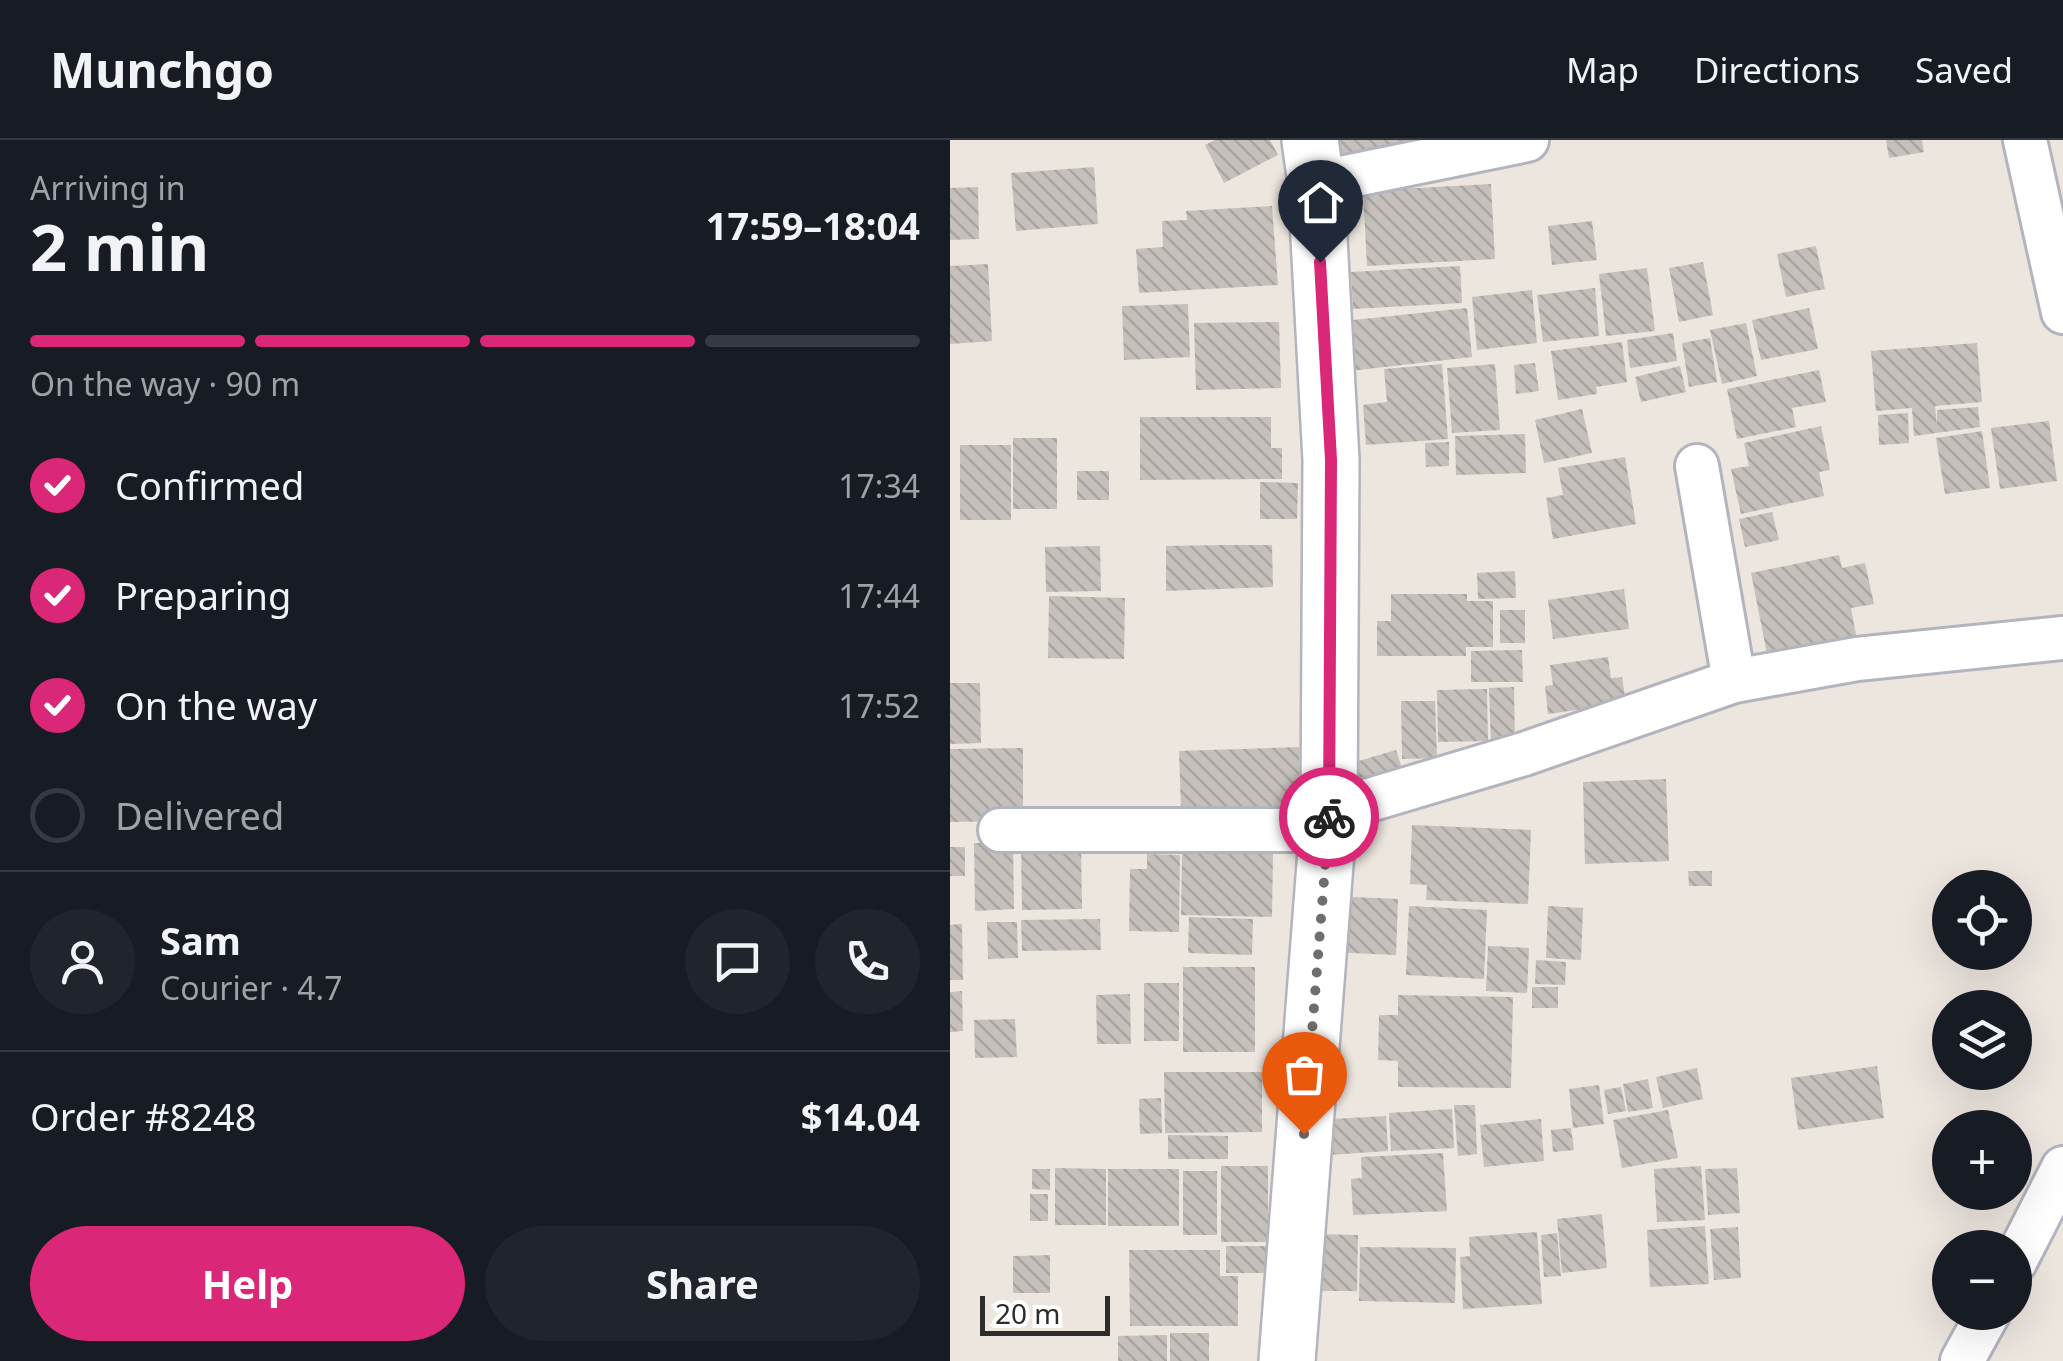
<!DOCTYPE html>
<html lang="en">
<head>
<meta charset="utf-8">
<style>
  body { margin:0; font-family:"Noto Sans",sans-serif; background:#20242c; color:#f1f3f6; height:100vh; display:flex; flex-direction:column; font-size:38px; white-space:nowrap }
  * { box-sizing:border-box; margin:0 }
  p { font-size:32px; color:#9ea1a6 }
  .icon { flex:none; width:55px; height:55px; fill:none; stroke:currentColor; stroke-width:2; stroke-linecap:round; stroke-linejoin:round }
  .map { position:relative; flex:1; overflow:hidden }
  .sheet { display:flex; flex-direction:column; background:#171b24; width:950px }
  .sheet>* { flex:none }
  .tools { position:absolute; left:982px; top:730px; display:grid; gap:20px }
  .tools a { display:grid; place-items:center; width:100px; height:100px; border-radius:50%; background:#171b24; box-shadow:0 10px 40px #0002; font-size:50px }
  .scale { position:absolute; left:30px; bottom:25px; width:130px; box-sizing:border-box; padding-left:10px; border:5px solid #2c2c2c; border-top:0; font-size:28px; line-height:35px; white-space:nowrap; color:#2c2c2c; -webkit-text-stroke:8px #fff; paint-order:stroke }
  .pin { position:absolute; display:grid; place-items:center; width:85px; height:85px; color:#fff; margin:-102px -42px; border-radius:50% 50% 50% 0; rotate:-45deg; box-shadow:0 0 10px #0007 }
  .pin .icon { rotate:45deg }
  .courier { position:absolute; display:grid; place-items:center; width:100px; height:100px; margin:-50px; border:8px solid #db2777; border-radius:50%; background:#fff; color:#222; box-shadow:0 2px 12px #0007 }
  .overview em { font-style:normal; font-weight:700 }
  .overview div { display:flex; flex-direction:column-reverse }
  .overview { display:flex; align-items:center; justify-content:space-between; height:170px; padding:0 30px }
  h1 { font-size:65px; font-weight:700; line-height:75px }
  .bar { display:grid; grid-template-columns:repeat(4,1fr); gap:15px 10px; align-content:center; height:120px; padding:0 30px }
  .bar i { height:12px; border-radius:8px; background:#363941 }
  .bar .on { background:#db2777 }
  .bar p { grid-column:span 4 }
  .line { display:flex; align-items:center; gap:25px; padding:0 30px; border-top:2px solid #363941 }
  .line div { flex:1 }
  .round { display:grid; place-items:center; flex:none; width:105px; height:105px; border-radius:52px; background:#20242c }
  ol { padding:0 30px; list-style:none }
  li { display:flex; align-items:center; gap:30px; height:110px }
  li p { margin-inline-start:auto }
  li .icon { padding:10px; border-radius:50%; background:#db2777; color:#fff; stroke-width:4 }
  li:last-child { color:#9ea1a6 }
  li i { width:55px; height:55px; border:5px solid #363941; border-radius:50% }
  .cta { display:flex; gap:20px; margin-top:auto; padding:20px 30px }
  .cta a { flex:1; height:115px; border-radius:60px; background:#db2777; color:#fff; font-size:40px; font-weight:700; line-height:115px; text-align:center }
  .cta a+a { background:#20242c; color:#f1f3f6 }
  header { display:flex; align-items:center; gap:60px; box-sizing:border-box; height:140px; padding:0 50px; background:#171b24; border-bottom:2px solid #363941 }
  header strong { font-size:48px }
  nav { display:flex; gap:55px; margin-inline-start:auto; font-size:35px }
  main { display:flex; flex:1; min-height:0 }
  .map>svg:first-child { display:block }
</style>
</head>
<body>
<header>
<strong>Munchgo</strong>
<nav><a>Map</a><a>Directions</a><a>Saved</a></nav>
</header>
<main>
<section class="sheet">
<div class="overview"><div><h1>2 min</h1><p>Arriving in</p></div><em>17:59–18:04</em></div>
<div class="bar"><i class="on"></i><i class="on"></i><i class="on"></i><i></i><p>On the way · 90 m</p></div>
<ol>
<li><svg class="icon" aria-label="check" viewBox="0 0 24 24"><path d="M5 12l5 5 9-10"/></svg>Confirmed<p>17:34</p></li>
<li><svg class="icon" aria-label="check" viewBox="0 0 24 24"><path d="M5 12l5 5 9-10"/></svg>Preparing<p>17:44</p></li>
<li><svg class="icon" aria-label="check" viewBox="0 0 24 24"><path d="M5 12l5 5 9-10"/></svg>On the way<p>17:52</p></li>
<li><i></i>Delivered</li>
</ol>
<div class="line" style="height:180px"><a class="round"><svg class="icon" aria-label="person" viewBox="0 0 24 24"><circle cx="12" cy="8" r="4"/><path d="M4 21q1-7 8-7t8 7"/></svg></a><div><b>Sam</b><p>Courier · 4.7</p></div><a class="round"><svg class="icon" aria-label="chat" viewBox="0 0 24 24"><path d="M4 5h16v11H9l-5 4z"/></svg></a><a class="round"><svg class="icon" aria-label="phone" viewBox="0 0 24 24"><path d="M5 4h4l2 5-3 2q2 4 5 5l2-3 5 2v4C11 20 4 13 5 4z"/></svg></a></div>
<div class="line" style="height:130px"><div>Order #8248</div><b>$14.04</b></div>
<div class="cta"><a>Help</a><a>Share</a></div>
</section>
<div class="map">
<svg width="1113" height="1221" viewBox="0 0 1113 1221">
  <defs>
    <pattern id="building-back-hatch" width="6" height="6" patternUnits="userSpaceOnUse" patternTransform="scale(2.5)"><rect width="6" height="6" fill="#c5c0bb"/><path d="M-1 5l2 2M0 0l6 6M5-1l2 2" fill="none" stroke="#a9a5a1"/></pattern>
  </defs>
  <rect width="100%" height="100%" fill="#ede6df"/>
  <g fill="url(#building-back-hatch)">
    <polygon points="265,0 320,0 328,15 274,43 255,5"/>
    <polygon points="382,0 522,0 376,30"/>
    <polygon points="936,0 972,0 974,12 939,18"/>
    <polygon points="144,27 148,84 66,91 61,33"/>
    <polygon points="541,44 545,119 417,126 413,51"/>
    <polygon points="28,47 29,99 0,100 0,48"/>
    <polygon points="322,66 328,145 189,153 186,109 213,107 212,81 237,80 236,71"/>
    <polygon points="642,81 647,120 602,125 598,86"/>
    <polygon points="866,106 875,149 836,157 827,114"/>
    <polygon points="753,122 763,175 729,182 719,128"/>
    <polygon points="38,124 42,201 0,204 0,126"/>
    <polygon points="510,126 512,163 403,169 401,132"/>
    <polygon points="697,128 705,191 656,196 649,134"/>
    <polygon points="645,148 649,196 593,202 587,155"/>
    <polygon points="582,150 587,203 527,210 522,157"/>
    <polygon points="238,164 240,217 174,220 172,166"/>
    <polygon points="517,168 522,217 400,231 394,181"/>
    <polygon points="859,168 868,209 811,220 802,180"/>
    <polygon points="329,182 331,248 246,250 244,183"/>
    <polygon points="796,183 807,236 772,244 760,190"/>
    <polygon points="723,193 727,221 680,228 677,200"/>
    <polygon points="760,198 767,242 739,247 732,203"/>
    <polygon points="672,202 677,242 646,247 647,254 608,260 601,211"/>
    <polygon points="1027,203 1032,262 985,266 987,286 987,270 1028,267 1030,287 964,296 962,268 926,271 921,211"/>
    <polygon points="585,223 589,251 566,254 564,225"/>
    <polygon points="492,224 498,299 416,305 413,265 437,262 434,229"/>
    <polygon points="545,224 550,290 502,293 497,228"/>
    <polygon points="730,226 736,252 691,262 685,237"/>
    <polygon points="869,230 876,262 842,268 846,287 787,299 777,249"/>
    <polygon points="632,269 642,313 594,323 585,280"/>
    <polygon points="958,273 959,303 929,305 928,275"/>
    <polygon points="190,277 321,277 321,308 332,308 332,339 190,340"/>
    <polygon points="1099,281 1107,341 1050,349 1041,288"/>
    <polygon points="871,286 880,330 869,332 874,356 791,374 781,329 799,326 794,303"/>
    <polygon points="1032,291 1040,348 995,354 986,298"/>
    <polygon points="575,294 576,333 506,335 505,296"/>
    <rect x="63" y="298" width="44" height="71"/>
    <polygon points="499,302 499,326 476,327 475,303"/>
    <rect x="10" y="305" width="51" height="75"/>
    <polygon points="675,317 686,384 603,399 596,358 613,355 608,328"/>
    <rect x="127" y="331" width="32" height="29"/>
    <polygon points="310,342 348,343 347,379 310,379"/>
    <polygon points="822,372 829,400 795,407 789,379"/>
    <polygon points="273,405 322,405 323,447 216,451 216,406"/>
    <polygon points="150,406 151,451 96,452 95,407"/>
    <polygon points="889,415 892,428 915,423 924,464 901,468 908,506 819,524 801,433"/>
    <polygon points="565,431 566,458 528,459 527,433"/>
    <polygon points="674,449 679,489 603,499 598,460"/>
    <polygon points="441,454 517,454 517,461 543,461 543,507 516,507 516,516 427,516 427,481 441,481"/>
    <polygon points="99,456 175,458 174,519 98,518"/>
    <rect x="550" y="470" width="25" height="33"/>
    <polygon points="572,510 573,542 521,542 521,511"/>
    <polygon points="658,517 661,538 672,537 676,563 598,574 595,546 603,545 600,525"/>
    <polygon points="0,543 30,543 31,603 0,604"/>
    <polygon points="564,547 565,604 541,605 539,548"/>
    <polygon points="537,549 538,601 488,602 487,550"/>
    <polygon points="451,561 485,561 487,618 452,619"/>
    <polygon points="349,607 350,666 231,669 229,611"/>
    <polygon points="73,608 73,681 0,682 0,609"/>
    <polygon points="446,610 452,628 482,619 405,659 395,625"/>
    <polygon points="716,639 719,721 635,724 633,642"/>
    <polygon points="462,685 581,690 578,764 476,760 477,745 460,744"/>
    <polygon points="24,703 63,703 64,769 25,771"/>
    <polygon points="131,704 132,769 72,770 71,705"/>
    <rect x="0" y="707" width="15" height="29"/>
    <polygon points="232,712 323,714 322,777 231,775"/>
    <polygon points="197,714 230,715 229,792 179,791 180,729 197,729"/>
    <polygon points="738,731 762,731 762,746 739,746"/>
    <polygon points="381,756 448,759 446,815 379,812"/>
    <polygon points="459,766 537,770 534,839 456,835"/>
    <polygon points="598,766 633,768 631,820 596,818"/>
    <polygon points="239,777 303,779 302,815 238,813"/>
    <polygon points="150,779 151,810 72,811 71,780"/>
    <polygon points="37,782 67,782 68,818 38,819"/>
    <polygon points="12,784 13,840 0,840 0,785"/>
    <polygon points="538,806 579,808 577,853 536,851"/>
    <polygon points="586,820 616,822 615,845 585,844"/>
    <rect x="233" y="827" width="72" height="85"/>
    <rect x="194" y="843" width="35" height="58"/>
    <rect x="582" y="847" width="26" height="21"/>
    <polygon points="12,851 13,891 0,892 0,852"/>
    <polygon points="180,854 181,904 147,904 146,855"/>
    <polygon points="448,855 563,857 561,948 448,947 448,921 428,920 429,875 448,875"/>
    <polygon points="65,879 67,917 25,918 24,880"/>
    <polygon points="927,926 934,978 848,990 841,938"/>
    <polygon points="747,928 753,959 713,968 706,937"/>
    <polygon points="214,932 312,932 312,992 215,993"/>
    <polygon points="698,939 703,968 678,972 673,944"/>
    <polygon points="649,945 654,984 623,988 619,949"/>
    <polygon points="671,947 676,971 658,974 654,950"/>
    <polygon points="211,958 212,993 190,994 189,959"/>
    <polygon points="504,965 525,965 527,1014 508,1016"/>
    <polygon points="502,969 504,1008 441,1011 439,973"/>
    <polygon points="718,970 728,1018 672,1028 663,980"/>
    <polygon points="436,976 438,1011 364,1016 362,980"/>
    <polygon points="591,979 594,1021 534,1027 530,985"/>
    <polygon points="621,988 624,1010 603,1012 601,990"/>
    <polygon points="218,995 278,996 278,1019 218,1019"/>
    <polygon points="493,1013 497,1071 403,1075 401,1039 412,1038 411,1017"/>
    <rect x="271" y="1026" width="47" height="76"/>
    <polygon points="751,1026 755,1080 707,1082 704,1029"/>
    <polygon points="105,1028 156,1029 156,1085 105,1085"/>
    <polygon points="787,1028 790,1073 758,1075 755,1029"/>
    <polygon points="82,1029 100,1029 100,1050 82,1049"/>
    <rect x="158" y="1029" width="71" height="57"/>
    <rect x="233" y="1031" width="34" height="64"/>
    <rect x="80" y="1054" width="18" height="27"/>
    <polygon points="652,1074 657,1128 612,1133 607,1079"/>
    <polygon points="755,1086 759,1144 700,1147 697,1090"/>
    <polygon points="788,1087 791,1138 764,1140 760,1089"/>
    <polygon points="587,1092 592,1164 513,1169 510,1117 520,1116 519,1097"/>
    <polygon points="607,1093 611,1136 594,1137 591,1095"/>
    <polygon points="359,1094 408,1095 407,1151 358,1151"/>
    <rect x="276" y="1106" width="40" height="27"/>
    <polygon points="410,1107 506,1108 505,1163 409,1161"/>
    <polygon points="179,1110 270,1110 270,1136 288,1136 288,1186 180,1186"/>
    <polygon points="100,1115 100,1153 63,1153 63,1116"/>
    <rect x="220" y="1193" width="39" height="28"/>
    <polygon points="217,1195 217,1221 168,1221 168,1196"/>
  </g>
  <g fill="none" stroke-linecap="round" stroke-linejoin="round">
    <defs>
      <g id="street">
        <polyline points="1075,0 1113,172"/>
        <polyline points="366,43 577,0"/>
        <polyline points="747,326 784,541"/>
        <polyline points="379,672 574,614 784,541 907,519 1113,498"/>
        <polyline points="50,690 377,690"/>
        <polyline points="1065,1122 1113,1028"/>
        <polyline points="1012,1221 1039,1172"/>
      </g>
      <polyline id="secondary" points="337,1221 379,672 381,320 366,43 360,0"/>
    </defs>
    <use href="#street" stroke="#b2b5be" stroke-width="48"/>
    <use href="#secondary" stroke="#b2b5be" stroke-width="60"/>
    <use href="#street" stroke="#fff" stroke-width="42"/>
    <use href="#secondary" stroke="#fff" stroke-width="55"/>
  </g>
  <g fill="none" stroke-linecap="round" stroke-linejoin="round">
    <polyline stroke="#706d6b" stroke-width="10" stroke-dasharray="0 18" points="354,994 379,677"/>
    <polyline stroke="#db2777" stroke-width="12" points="370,122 381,320 379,677"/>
  </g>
</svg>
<div class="tools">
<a><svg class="icon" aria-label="locate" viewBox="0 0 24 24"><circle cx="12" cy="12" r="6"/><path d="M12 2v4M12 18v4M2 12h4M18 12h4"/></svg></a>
<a><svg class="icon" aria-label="layers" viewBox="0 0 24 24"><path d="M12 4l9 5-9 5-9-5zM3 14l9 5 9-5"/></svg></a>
<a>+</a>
<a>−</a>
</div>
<div class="scale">20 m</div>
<div class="pin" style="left:354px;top:994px;background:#ea580c"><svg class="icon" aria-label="bag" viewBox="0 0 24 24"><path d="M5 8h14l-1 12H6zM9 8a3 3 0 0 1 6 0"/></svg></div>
<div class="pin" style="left:370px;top:122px;background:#1f2937"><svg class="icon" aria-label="home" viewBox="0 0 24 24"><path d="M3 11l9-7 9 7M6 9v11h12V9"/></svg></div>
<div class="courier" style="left:379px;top:677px"><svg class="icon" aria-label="bike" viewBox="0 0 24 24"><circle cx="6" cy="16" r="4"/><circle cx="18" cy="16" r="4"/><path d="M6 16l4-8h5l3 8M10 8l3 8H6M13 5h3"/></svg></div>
</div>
</main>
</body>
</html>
